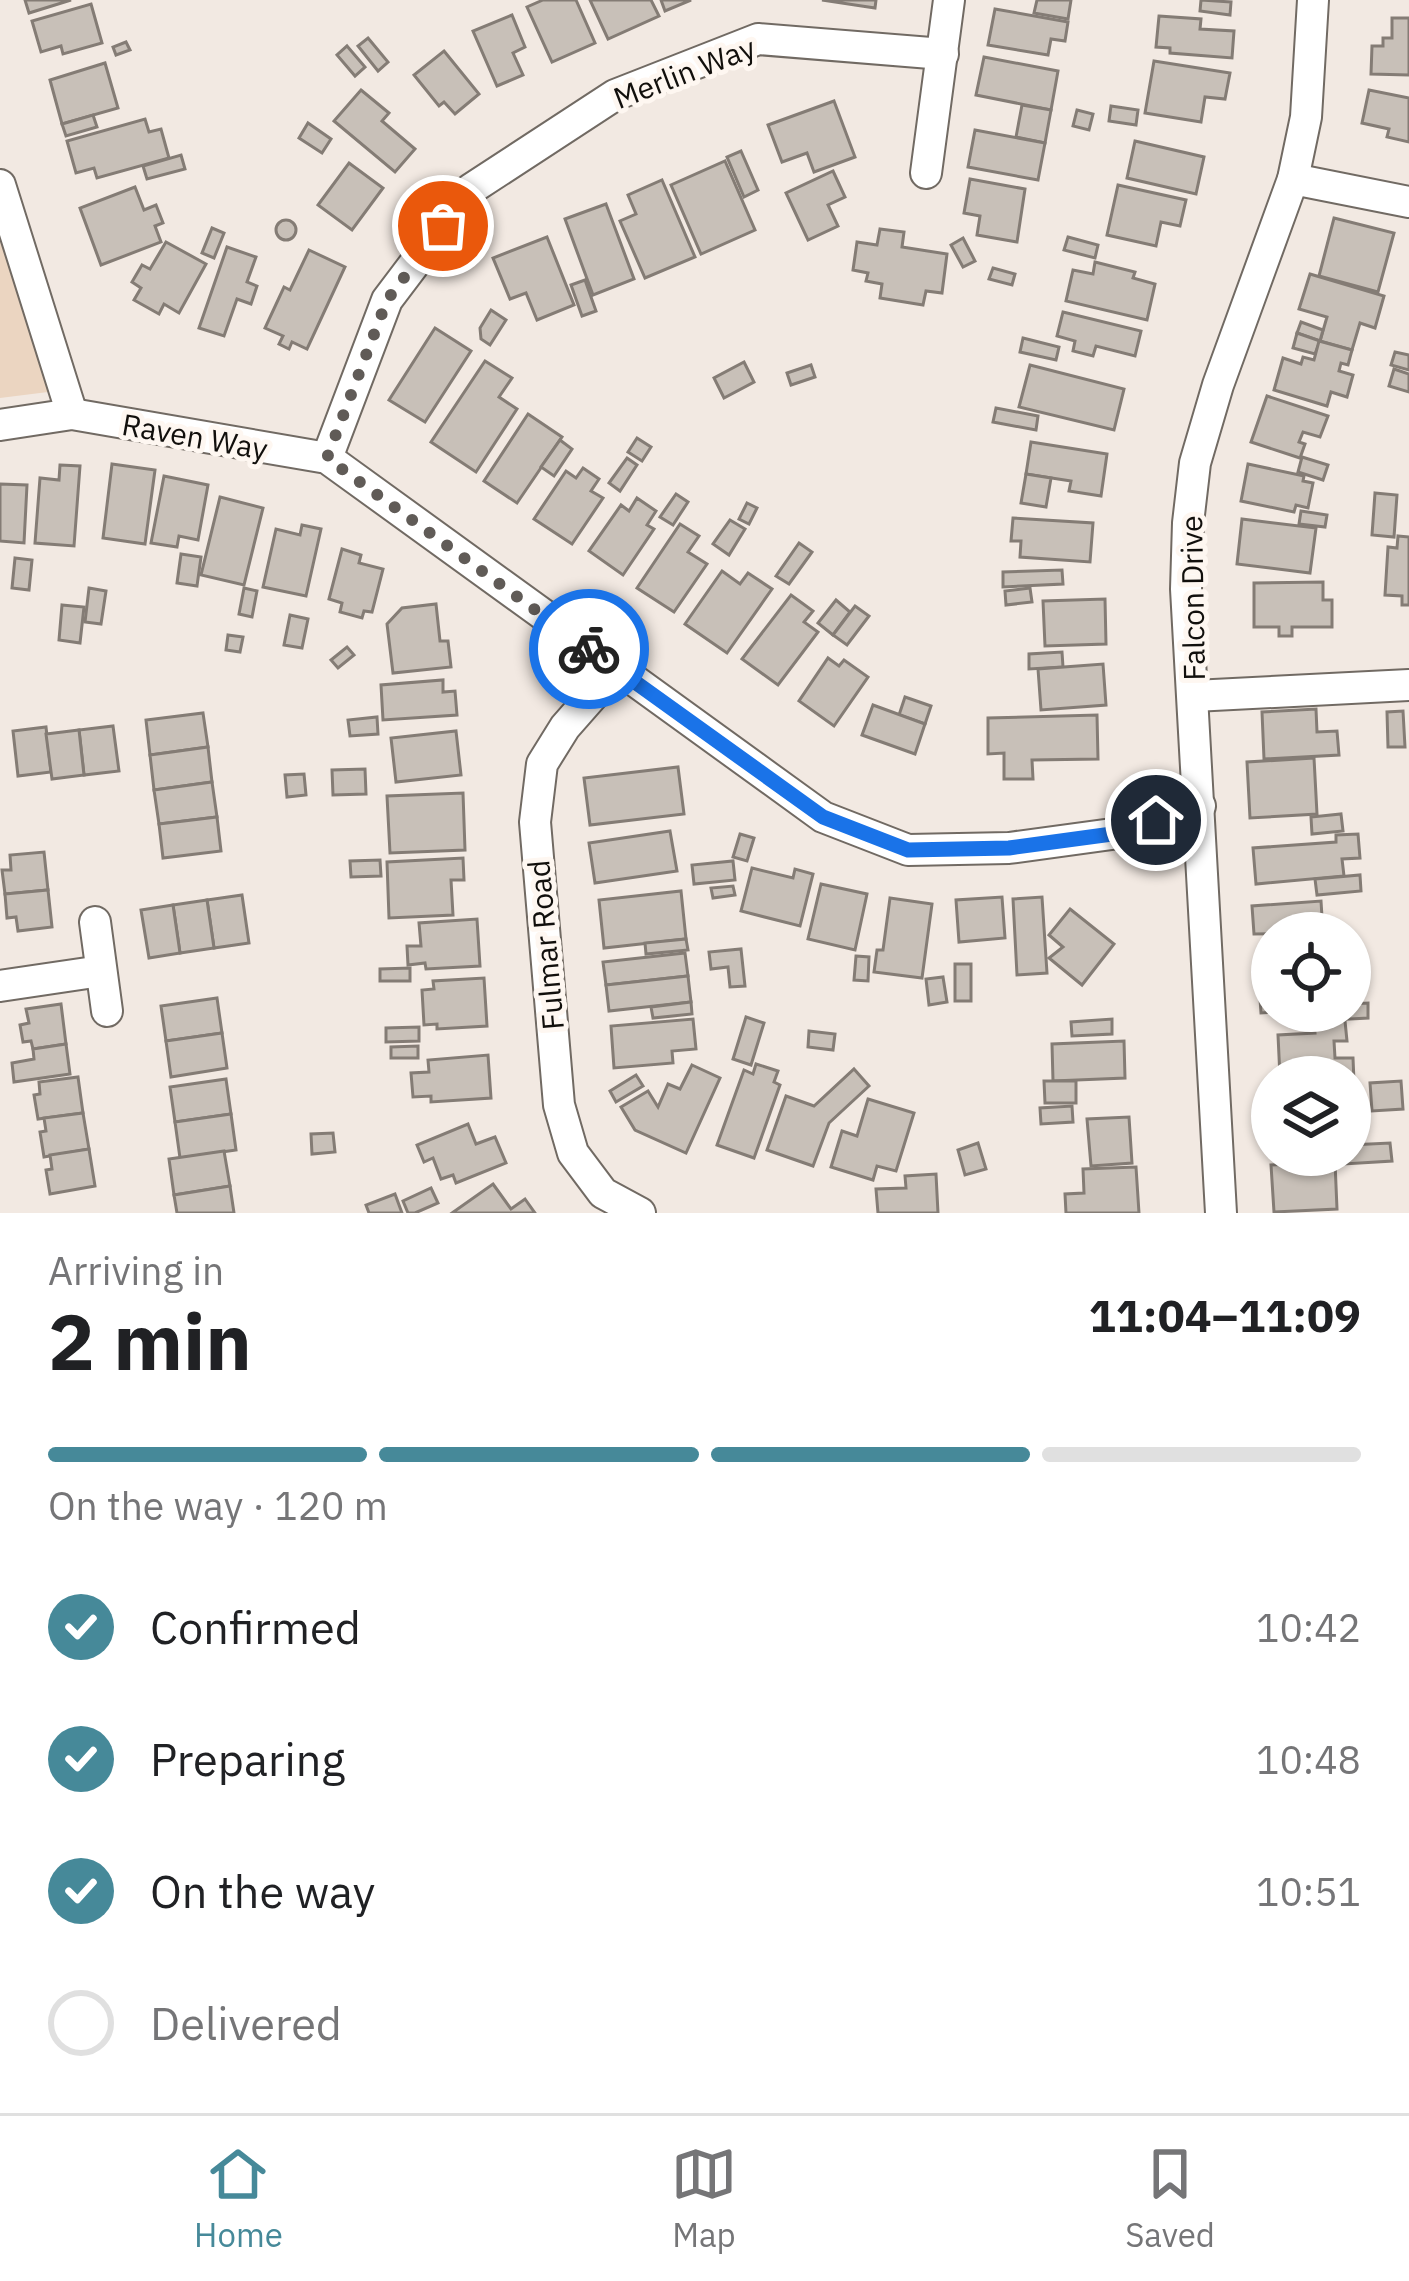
<!DOCTYPE html>
<html lang="en">
<head>
<meta charset="utf-8">
<style>
  body { margin:0; font-family:"IBM Plex Sans",sans-serif; background:#f6f6f6; color:#202124; height:100vh; display:flex; flex-direction:column; font-size:45px; white-space:nowrap }
  * { box-sizing:border-box; margin:0 }
  p { font-size:39px; color:#757577 }
  .icon { flex:none; width:66px; height:66px; fill:none; stroke:currentColor; stroke-width:2; stroke-linecap:round; stroke-linejoin:round }
  .map { position:relative; height:1213px; overflow:hidden }
  .sheet { display:flex; flex-direction:column; background:#fff; flex:1 }
  .sheet>* { flex:none }
  .controls { position:absolute; left:1251px; top:912px; display:grid; gap:24px }
  .controls a { display:grid; place-items:center; width:120px; height:120px; border-radius:50%; background:#fff; box-shadow:0 3px 9px #0004; font-size:60px }
  .pin { position:absolute; display:grid; place-items:center; width:102px; height:102px; color:#fff; margin:-51px; border:6px solid #fff; border-radius:50%; box-shadow:0 3px 12px #0007 }
  .courier { position:absolute; display:grid; place-items:center; width:120px; height:120px; margin:-60px; border:9px solid #1a73e8; border-radius:50%; background:#fff; color:#222; box-shadow:0 3px 15px #0007 }
  .summary em { font-style:normal; font-weight:700 }
  .summary div { display:flex; flex-direction:column-reverse }
  .summary { display:flex; align-items:center; justify-content:space-between; height:204px; padding:0 48px }
  h1 { font-size:78px; font-weight:700; line-height:90px }
  .bar { display:grid; grid-template-columns:repeat(4,1fr); gap:18px 12px; align-content:center; height:144px; padding:0 48px }
  .bar i { height:15px; border-radius:9px; background:#e0e0e0 }
  .bar .active { background:#468999 }
  .bar p { grid-column:span 4 }
  ol { padding:0 48px; list-style:none }
  li { display:flex; align-items:center; gap:36px; height:132px }
  li p { margin-inline-start:auto }
  li .icon { padding:12px; border-radius:50%; background:#468999; color:#fff; stroke-width:4 }
  li:last-child { color:#757577 }
  li i { width:66px; height:66px; border:6px solid #e0e0e0; border-radius:50% }
  .tabs { display:flex; justify-content:space-around; align-items:center; height:168px; border-top:3px solid #e0e0e0; background:#fff; font-size:33px; color:#757577 }
  .tabs a { display:grid; justify-items:center; gap:6px }
  .tabs .active { color:#468999 }
  .map>svg:first-child { display:block }
</style>
</head>
<body>
<div class="map">
<svg width="1409" height="1213" viewBox="0 0 1409 1213">
  <rect width="100%" height="100%" fill="#f2e9e2"/>
  <polygon fill="#ebd5c1" points="0,235 48,392 0,398"/>
  <g fill="#c8c0b8" stroke="#847c75" stroke-width="3">
    <polygon points="25,0 71,0 29,13"/>
    <polygon points="543,0 576,0 595,43 552,62 527,7"/>
    <polygon points="590,0 651,0 659,16 608,39"/>
    <polygon points="661,0 691,0 665,11"/>
    <polygon points="822,0 876,0 875,8"/>
    <polygon points="1037,0 1071,0 1068,19 1034,13"/>
    <polygon points="1201,0 1231,2 1230,15 1200,11"/>
    <polygon points="91,4 102,43 63,54 61,46 41,52 32,21"/>
    <polygon points="995,9 1068,22 1065,41 1051,39 1048,55 988,45"/>
    <polygon points="512,15 525,47 513,53 523,75 497,86 473,31"/>
    <polygon points="1159,16 1201,19 1200,29 1234,31 1232,58 1170,53 1170,48 1156,47"/>
    <polygon points="1392,18 1409,18 1409,75 1371,74 1372,46 1383,46 1383,38 1392,38"/>
    <polygon points="368,38 388,62 378,71 358,46"/>
    <polygon points="126,42 130,50 116,55 113,47"/>
    <polygon points="347,46 365,67 355,76 337,55"/>
    <polygon points="444,51 479,94 455,114 444,102 439,106 414,75"/>
    <polygon points="984,57 1058,71 1051,110 976,95"/>
    <polygon points="1154,61 1230,73 1225,99 1205,97 1201,122 1145,113"/>
    <polygon points="105,63 118,108 62,124 50,80"/>
    <polygon points="361,90 389,113 382,121 415,149 395,172 334,121"/>
    <polygon points="1369,90 1409,98 1409,142 1387,137 1389,129 1362,123"/>
    <polygon points="834,101 855,157 814,172 807,153 782,162 768,125"/>
    <polygon points="1022,105 1051,110 1045,143 1016,137"/>
    <polygon points="1111,106 1138,110 1136,125 1109,121"/>
    <polygon points="1077,110 1093,114 1089,130 1073,126"/>
    <polygon points="93,115 97,127 66,136 62,124"/>
    <polygon points="145,119 149,132 161,129 169,158 97,178 94,168 76,173 67,141"/>
    <polygon points="308,123 331,139 322,153 299,138"/>
    <polygon points="975,130 1045,143 1038,180 968,167"/>
    <polygon points="1135,141 1204,157 1196,194 1127,178"/>
    <polygon points="741,151 758,190 744,197 727,157"/>
    <polygon points="181,155 185,169 147,179 143,166"/>
    <polygon points="725,161 755,230 701,254 671,185"/>
    <polygon points="349,163 383,188 352,230 318,205"/>
    <polygon points="833,171 845,197 828,205 838,226 808,240 786,193"/>
    <polygon points="970,179 1025,189 1017,242 977,235 980,216 964,213"/>
    <polygon points="662,180 695,257 645,278 620,221 636,214 628,195"/>
    <polygon points="1118,185 1186,200 1180,226 1161,222 1156,246 1107,235"/>
    <polygon points="135,187 144,210 156,205 163,223 155,226 161,242 101,265 80,208"/>
    <polygon points="606,204 634,279 593,295 565,219"/>
    <polygon points="1334,218 1394,233 1378,292 1319,276"/>
    <circle cx="286" cy="230" r="10"/>
    <polygon points="212,228 224,233 214,258 202,253"/>
    <polygon points="880,229 904,232 902,247 947,254 942,293 926,291 923,305 880,298 882,284 866,281 868,273 853,270 857,242 877,245"/>
    <polygon points="547,237 574,305 537,320 526,293 510,299 493,258"/>
    <polygon points="1068,237 1098,245 1095,258 1064,250"/>
    <polygon points="963,238 975,261 963,267 951,245"/>
    <polygon points="166,242 206,264 179,313 164,304 159,314 134,300 141,288 132,282 142,265 150,269"/>
    <polygon points="227,247 256,257 247,282 257,286 251,304 237,299 224,336 199,328"/>
    <polygon points="309,250 345,267 307,349 292,342 289,349 279,344 283,336 265,328 284,287 290,290"/>
    <polygon points="1095,262 1135,272 1133,278 1155,284 1147,320 1066,301 1073,270 1093,274"/>
    <polygon points="993,268 1015,274 1012,285 989,279"/>
    <polygon points="1310,274 1384,296 1375,328 1360,323 1352,350 1320,341 1327,317 1299,309"/>
    <polygon points="585,280 596,311 582,316 571,285"/>
    <polygon points="491,310 506,320 490,345 481,339 480,328"/>
    <polygon points="1063,312 1141,331 1135,356 1096,346 1093,356 1073,351 1075,341 1057,336"/>
    <polygon points="1301,322 1323,330 1320,341 1297,333"/>
    <polygon points="435,328 471,351 425,422 389,400"/>
    <polygon points="1297,333 1320,341 1315,354 1293,348"/>
    <polygon points="1023,338 1059,347 1056,360 1020,352"/>
    <polygon points="1319,341 1352,350 1348,365 1341,363 1339,371 1353,375 1347,397 1331,392 1327,406 1274,390 1283,358 1301,364 1303,357 1314,360"/>
    <polygon points="1395,352 1409,355 1409,370 1391,365"/>
    <polygon points="485,361 512,378 499,397 517,409 476,472 431,442"/>
    <polygon points="744,362 754,382 724,398 714,378"/>
    <polygon points="811,365 815,377 791,385 787,373"/>
    <polygon points="1030,365 1124,389 1114,430 1019,407"/>
    <polygon points="1394,369 1409,374 1409,392 1389,386"/>
    <polygon points="1267,396 1328,416 1320,437 1303,432 1299,442 1305,444 1300,458 1251,442"/>
    <polygon points="996,408 1038,416 1036,430 993,422"/>
    <polygon points="528,414 562,437 517,503 484,481"/>
    <polygon points="637,438 651,447 642,461 628,452"/>
    <polygon points="560,440 572,449 554,476 541,467"/>
    <polygon points="1031,442 1107,454 1101,496 1069,491 1071,481 1026,474"/>
    <polygon points="1302,457 1328,465 1323,480 1298,472"/>
    <polygon points="627,458 637,465 620,491 609,483"/>
    <polygon points="112,464 155,470 145,544 103,538"/>
    <polygon points="1248,464 1304,476 1303,481 1313,483 1308,508 1296,505 1294,512 1241,501"/>
    <polygon points="60,465 80,466 74,546 35,543 40,478 59,480"/>
    <polygon points="583,468 599,479 591,491 603,498 572,544 534,519 566,471 576,478"/>
    <polygon points="1026,474 1051,478 1046,507 1021,503"/>
    <polygon points="164,476 208,485 198,540 179,536 177,547 151,543"/>
    <polygon points="0,484 27,485 24,543 0,541"/>
    <polygon points="1375,493 1397,495 1394,537 1372,535"/>
    <polygon points="676,494 688,502 673,525 660,517"/>
    <polygon points="220,497 263,508 244,585 201,575"/>
    <polygon points="637,498 656,511 647,525 654,529 623,575 589,551 621,505 629,511"/>
    <polygon points="747,503 757,508 749,524 739,519"/>
    <polygon points="1301,511 1327,515 1325,527 1299,524"/>
    <polygon points="1013,518 1093,523 1090,562 1020,557 1021,541 1011,541"/>
    <polygon points="1242,519 1316,528 1310,573 1237,564"/>
    <polygon points="730,520 745,529 729,555 713,544"/>
    <polygon points="680,524 699,536 688,552 707,564 674,612 637,588"/>
    <polygon points="302,525 321,529 306,596 263,587 276,529 300,535"/>
    <polygon points="1398,536 1409,537 1409,605 1402,605 1402,596 1385,595 1388,547 1397,548"/>
    <polygon points="799,543 812,552 789,584 776,576"/>
    <polygon points="342,549 361,555 359,563 383,569 372,612 364,611 362,618 340,612 342,603 329,599"/>
    <polygon points="181,554 201,557 197,586 177,583"/>
    <polygon points="15,558 32,560 29,590 12,588"/>
    <polygon points="1062,570 1063,584 1003,587 1003,572"/>
    <polygon points="722,571 740,584 748,573 772,589 727,653 685,624"/>
    <polygon points="1323,582 1323,600 1332,600 1332,627 1292,627 1292,636 1279,636 1279,627 1254,627 1254,583"/>
    <polygon points="89,588 106,591 101,624 85,622"/>
    <polygon points="244,588 257,591 252,617 239,614"/>
    <polygon points="1030,588 1032,602 1006,605 1005,591"/>
    <polygon points="791,595 813,611 804,622 818,632 778,685 742,659"/>
    <polygon points="1105,599 1106,644 1045,646 1043,601"/>
    <polygon points="836,600 850,612 833,635 818,623"/>
    <polygon points="436,604 440,641 448,641 451,667 393,673 387,624 402,608"/>
    <polygon points="62,605 84,607 80,643 59,640"/>
    <polygon points="855,606 869,616 847,645 833,635"/>
    <polygon points="290,615 308,619 302,648 284,645"/>
    <polygon points="228,635 243,637 240,652 226,650"/>
    <polygon points="347,647 354,655 338,668 331,660"/>
    <polygon points="1062,652 1063,667 1029,669 1029,654"/>
    <polygon points="828,658 839,666 844,660 868,677 834,726 799,701"/>
    <polygon points="1103,664 1106,705 1041,710 1038,669"/>
    <polygon points="443,680 443,692 455,691 457,715 383,720 381,685"/>
    <polygon points="905,697 931,706 925,724 899,715"/>
    <polygon points="873,705 925,724 915,754 862,735"/>
    <polygon points="1316,709 1317,732 1337,731 1339,755 1264,759 1262,712"/>
    <polygon points="1403,711 1405,747 1388,747 1387,712"/>
    <polygon points="203,713 208,747 150,755 146,720"/>
    <polygon points="1097,715 1098,759 1032,760 1033,779 1004,779 1004,753 988,754 988,718"/>
    <polygon points="377,717 378,734 350,736 348,720"/>
    <polygon points="113,726 119,771 84,775 79,730"/>
    <polygon points="46,727 51,772 18,776 13,731"/>
    <polygon points="79,730 84,775 52,779 46,734"/>
    <polygon points="456,731 461,775 396,782 391,738"/>
    <polygon points="208,747 212,782 154,790 150,755"/>
    <polygon points="1314,758 1317,814 1250,818 1247,762"/>
    <polygon points="678,767 684,814 590,825 584,778"/>
    <polygon points="365,769 366,794 333,795 332,770"/>
    <polygon points="304,774 306,795 287,797 285,775"/>
    <polygon points="212,782 217,817 159,824 154,790"/>
    <polygon points="463,793 465,850 390,853 387,796"/>
    <polygon points="1341,814 1343,831 1312,834 1311,817"/>
    <polygon points="217,817 221,851 163,858 159,824"/>
    <polygon points="670,831 677,871 595,883 589,843"/>
    <polygon points="740,834 754,838 747,861 733,857"/>
    <polygon points="1358,834 1360,858 1342,859 1344,876 1256,884 1253,848 1336,842 1336,835"/>
    <polygon points="44,852 48,890 5,894 2,870 11,870 10,855"/>
    <polygon points="463,858 464,880 451,880 453,915 389,918 387,862"/>
    <polygon points="380,860 381,876 351,877 350,861"/>
    <polygon points="733,861 735,880 694,884 692,865"/>
    <polygon points="752,868 793,878 795,869 813,874 800,926 741,911"/>
    <polygon points="1360,875 1361,891 1317,895 1315,879"/>
    <polygon points="821,884 867,894 855,950 808,939"/>
    <polygon points="733,886 735,895 713,898 711,888"/>
    <polygon points="48,890 52,927 18,931 16,917 7,918 5,894"/>
    <polygon points="681,891 686,939 604,948 599,900"/>
    <polygon points="242,895 249,943 214,948 207,900"/>
    <polygon points="1002,897 1005,938 959,942 956,900"/>
    <polygon points="1042,897 1047,973 1017,975 1013,899"/>
    <polygon points="890,898 932,904 922,978 874,972 877,950 883,950"/>
    <polygon points="207,900 214,948 180,953 173,905"/>
    <polygon points="1321,901 1323,933 1254,934 1252,906"/>
    <polygon points="173,905 180,953 149,958 141,910"/>
    <polygon points="1070,909 1114,944 1082,985 1049,958 1063,947 1049,935"/>
    <polygon points="477,919 480,966 426,969 425,963 408,965 407,946 421,946 419,923"/>
    <polygon points="686,939 688,950 646,954 645,943"/>
    <polygon points="741,949 745,986 730,987 728,967 711,969 709,952"/>
    <polygon points="685,953 688,976 606,985 603,962"/>
    <polygon points="856,956 869,957 868,981 854,980"/>
    <rect x="955" y="964" width="16" height="37"/>
    <polygon points="410,968 410,981 380,981 380,969"/>
    <polygon points="1272,969 1272,1011 1288,1011 1261,1013 1258,970"/>
    <polygon points="688,976 691,1002 609,1011 606,985"/>
    <polygon points="943,977 947,1002 929,1005 926,979"/>
    <polygon points="484,978 487,1026 437,1029 437,1024 424,1025 422,990 434,989 433,981"/>
    <polygon points="217,998 222,1033 166,1041 161,1006"/>
    <polygon points="691,1002 692,1014 653,1018 651,1007"/>
    <polygon points="1368,1003 1368,1018 1332,1020 1332,1011 1350,1011 1350,1004"/>
    <polygon points="61,1004 66,1044 33,1049 31,1041 23,1042 20,1025 29,1023 26,1009"/>
    <polygon points="746,1017 764,1023 751,1065 733,1059"/>
    <polygon points="693,1019 696,1049 672,1051 673,1063 614,1068 611,1026"/>
    <polygon points="1112,1019 1112,1034 1072,1036 1071,1022"/>
    <polygon points="1345,1021 1347,1041 1334,1041 1335,1058 1353,1058 1354,1082 1350,1082 1350,1077 1280,1077 1278,1035 1315,1033 1314,1022"/>
    <polygon points="419,1027 419,1041 386,1042 386,1028"/>
    <polygon points="809,1031 835,1034 833,1050 808,1047"/>
    <polygon points="222,1033 227,1068 171,1077 166,1041"/>
    <polygon points="1124,1041 1125,1078 1053,1081 1052,1044"/>
    <polygon points="66,1044 70,1074 14,1082 12,1063 34,1059 33,1049"/>
    <polygon points="418,1046 418,1058 391,1058 391,1047"/>
    <polygon points="488,1055 491,1098 431,1102 431,1096 413,1097 411,1073 429,1072 428,1060"/>
    <polygon points="756,1064 778,1071 774,1082 780,1085 754,1158 717,1145 744,1070 753,1074"/>
    <polygon points="692,1065 720,1078 686,1153 635,1130 621,1107 648,1091 658,1107 668,1084 680,1089"/>
    <polygon points="854,1069 869,1086 829,1123 813,1166 767,1150 786,1096 814,1106"/>
    <polygon points="636,1075 643,1086 616,1102 610,1091"/>
    <polygon points="78,1077 83,1113 38,1119 34,1095 40,1094 39,1082"/>
    <polygon points="226,1079 231,1114 175,1122 170,1087"/>
    <polygon points="1044,1081 1076,1081 1076,1103 1045,1103"/>
    <polygon points="1401,1081 1403,1109 1372,1111 1370,1083"/>
    <polygon points="868,1099 914,1113 896,1171 877,1166 873,1180 831,1167 842,1131 857,1136"/>
    <polygon points="1072,1106 1073,1122 1041,1124 1040,1108"/>
    <polygon points="83,1113 89,1149 44,1157 40,1132 46,1131 44,1118"/>
    <polygon points="231,1114 236,1150 180,1158 175,1122"/>
    <polygon points="1129,1117 1132,1163 1091,1166 1087,1119"/>
    <polygon points="468,1124 476,1144 495,1137 506,1163 456,1183 453,1175 441,1179 433,1158 424,1162 417,1145"/>
    <polygon points="333,1133 335,1152 312,1154 311,1134"/>
    <polygon points="978,1143 986,1169 965,1175 958,1150"/>
    <polygon points="1390,1143 1392,1161 1344,1164 1343,1155 1350,1155 1350,1145"/>
    <polygon points="89,1149 95,1186 50,1194 46,1170 52,1169 50,1155"/>
    <polygon points="224,1151 230,1186 174,1195 169,1159"/>
    <polygon points="1335,1162 1337,1209 1274,1212 1271,1165"/>
    <polygon points="1136,1167 1139,1213 1066,1213 1065,1194 1084,1193 1083,1169"/>
    <polygon points="936,1174 938,1213 878,1213 876,1189 906,1188 905,1176"/>
    <polygon points="493,1184 511,1209 525,1199 535,1213 452,1213"/>
    <polygon points="230,1186 234,1213 177,1213 174,1195"/>
    <polygon points="431,1188 438,1203 415,1213 408,1213 403,1201"/>
    <polygon points="395,1194 402,1213 369,1213 366,1205"/>
  </g>
  <g fill="none" stroke-linecap="round" stroke-linejoin="round">
    <defs>
      <g id="minor">
        <polyline points="926,173 949,0"/>
        <polyline points="1293,179 1409,202"/>
        <polyline points="0,185 72,414"/>
        <polyline points="0,425 72,414 327,458 823,817 908,850 1009,848 1112,834 1200,806"/>
        <polyline points="327,458 387,300 471,189 615,95 758,39 943,54"/>
        <polyline points="616,669 565,727 542,764 535,822 559,1105 573,1153 603,1193 640,1213"/>
        <polyline points="1194,696 1409,685"/>
        <polyline points="95,922 107,1011"/>
        <polyline points="0,986 101,971"/>
        <polyline points="1221,1213 1186,589 1188,523 1195,463 1218,385 1293,179 1306,117 1313,0"/>
      </g>
    </defs>
    <use href="#minor" stroke="#716a63" stroke-width="34"/>
    <use href="#minor" stroke="#fff" stroke-width="30"/>
  </g>
  <g fill="none" stroke-linecap="round" stroke-linejoin="round">
    <polyline stroke="#605b57" stroke-width="12" stroke-dasharray="0 21.6" points="443,226 387,300 327,458 589,649"/>
    <polyline stroke="#1a73e8" stroke-width="15" points="589,649 823,817 908,850 1009,848 1112,834 1156,820"/>
  </g>
  <g text-anchor="middle" dominant-baseline="central" stroke-width="10" stroke-linejoin="round" paint-order="stroke">
    <g font-size="30" fill="#110f0c" stroke="#fef7f1">
      <text transform="translate(684 72) rotate(-21)">Merlin Way</text>
      <text transform="translate(195 436) rotate(10)">Raven Way</text>
      <text transform="translate(1192 598) rotate(-91)">Falcon Drive</text>
      <text transform="translate(545 945) rotate(-95)">Fulmar Road</text>
    </g>
  </g>
</svg>
<div class="controls">
<a><svg class="icon" aria-label="locate" viewBox="0 0 24 24"><circle cx="12" cy="12" r="6"/><path d="M12 2v4M12 18v4M2 12h4M18 12h4"/></svg></a>
<a><svg class="icon" aria-label="layers" viewBox="0 0 24 24"><path d="M12 4l9 5-9 5-9-5zM3 14l9 5 9-5"/></svg></a>
</div>
<div class="pin" style="left:443px;top:226px;background:#ea580c"><svg class="icon" aria-label="bag" viewBox="0 0 24 24"><path d="M5 8h14l-1 12H6zM9 8a3 3 0 0 1 6 0"/></svg></div>
<div class="pin" style="left:1156px;top:820px;background:#1f2937"><svg class="icon" aria-label="home" viewBox="0 0 24 24"><path d="M3 11l9-7 9 7M6 9v11h12V9"/></svg></div>
<div class="courier" style="left:589px;top:649px"><svg class="icon" aria-label="bike" viewBox="0 0 24 24"><circle cx="6" cy="16" r="4"/><circle cx="18" cy="16" r="4"/><path d="M6 16l4-8h5l3 8M10 8l3 8H6M13 5h3"/></svg></div>
</div>
<section class="sheet">
<div class="summary"><div><h1>2 min</h1><p>Arriving in</p></div><em>11:04–11:09</em></div>
<div class="bar"><i class="active"></i><i class="active"></i><i class="active"></i><i></i><p>On the way · 120 m</p></div>
<ol>
<li><svg class="icon" aria-label="check" viewBox="0 0 24 24"><path d="M5 12l5 5 9-10"/></svg>Confirmed<p>10:42</p></li>
<li><svg class="icon" aria-label="check" viewBox="0 0 24 24"><path d="M5 12l5 5 9-10"/></svg>Preparing<p>10:48</p></li>
<li><svg class="icon" aria-label="check" viewBox="0 0 24 24"><path d="M5 12l5 5 9-10"/></svg>On the way<p>10:51</p></li>
<li><i></i>Delivered</li>
</ol>
</section>
<nav class="tabs">
<a class="active"><svg class="icon" aria-label="home" viewBox="0 0 24 24"><path d="M3 11l9-7 9 7M6 9v11h12V9"/></svg>Home</a>
<a><svg class="icon" aria-label="map" viewBox="0 0 24 24"><path d="M3 6l6-2 6 2 6-2v14l-6 2-6-2-6 2zM9 4v14M15 6v14"/></svg>Map</a>
<a><svg class="icon" aria-label="saved" viewBox="0 0 24 24"><path d="M7 4h10v16l-5-4-5 4z"/></svg>Saved</a>
</nav>
</body>
</html>
